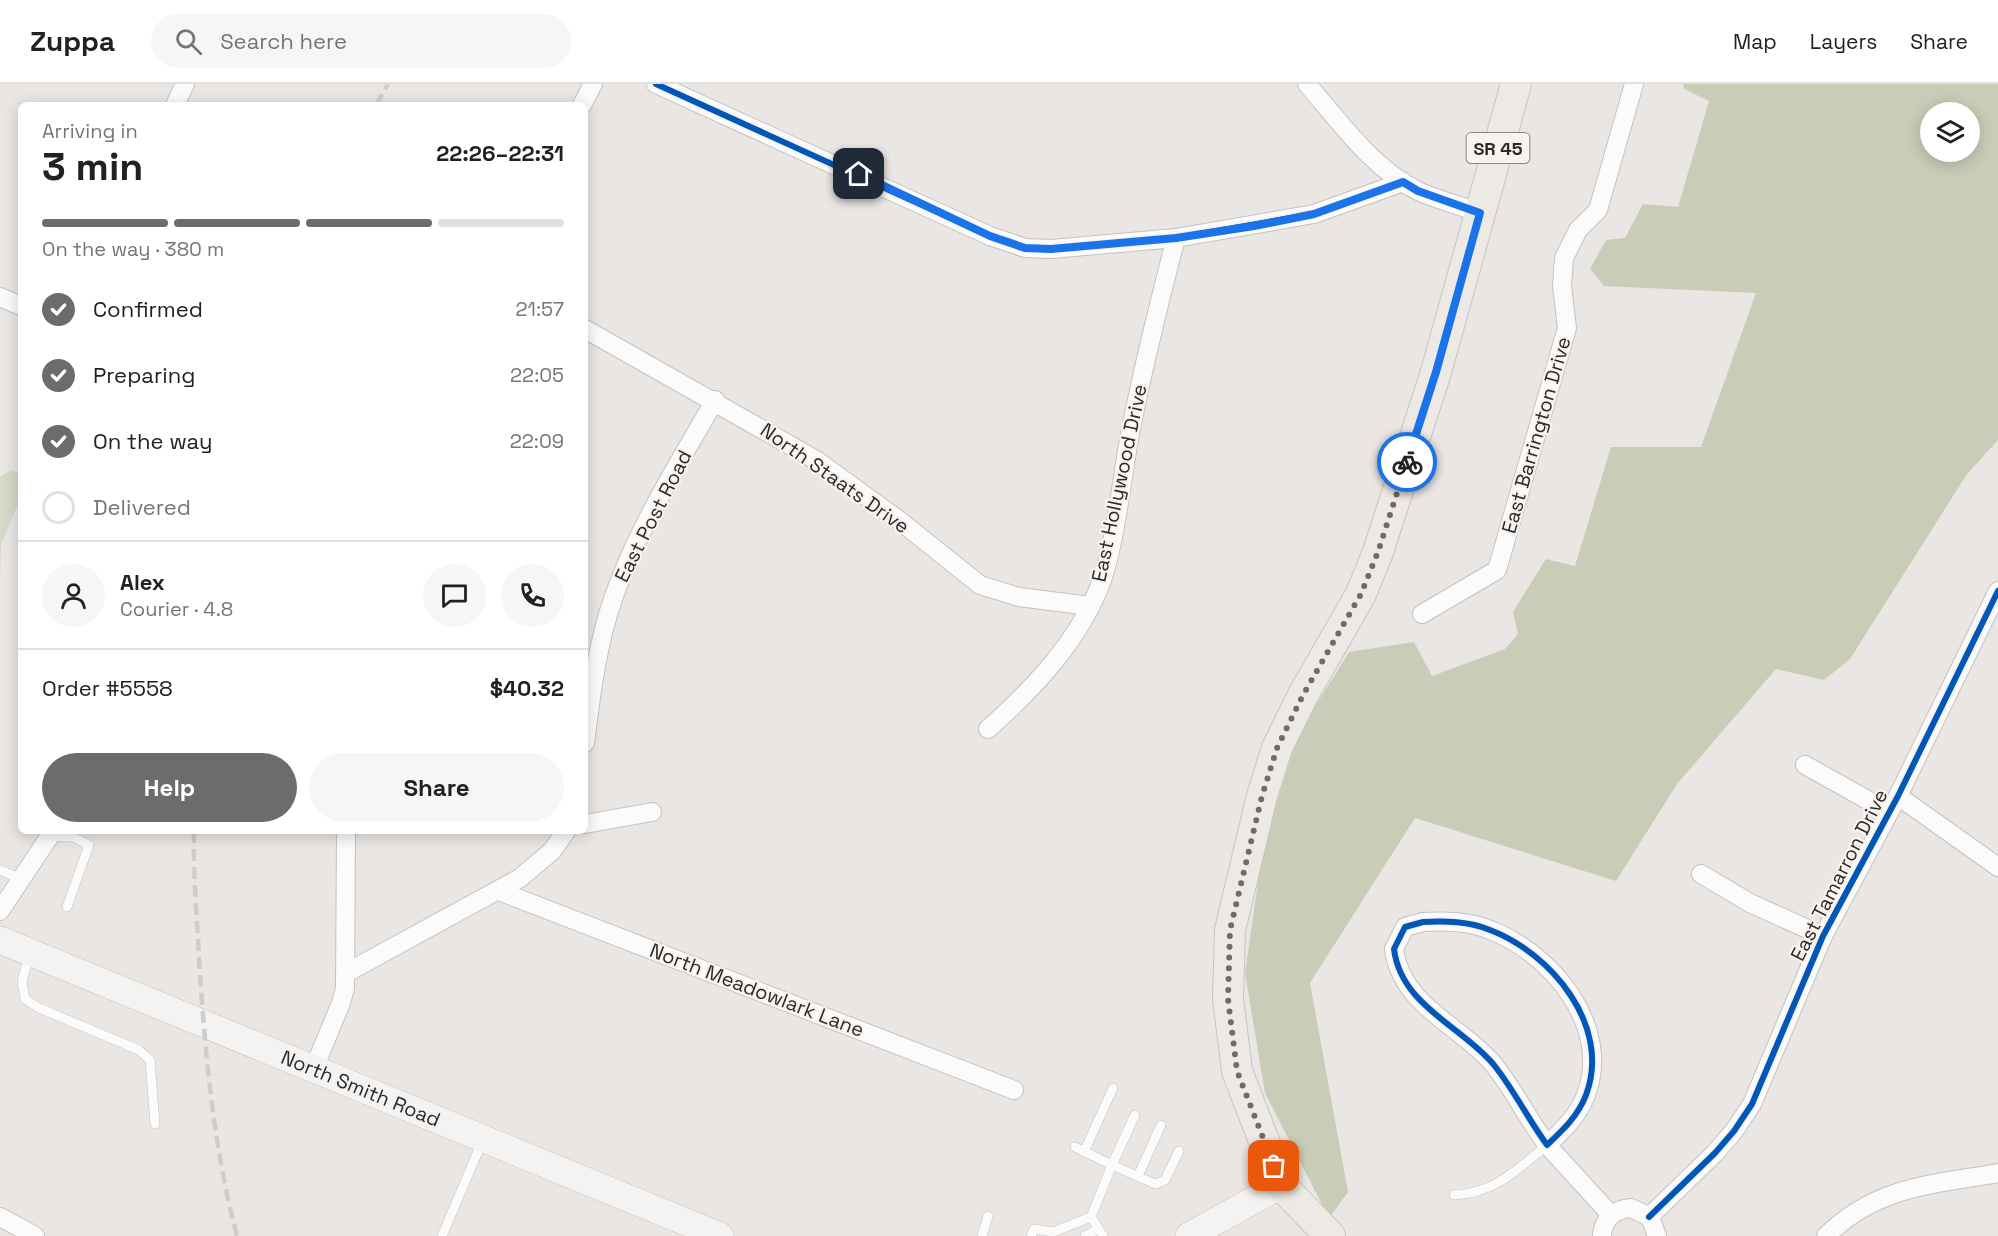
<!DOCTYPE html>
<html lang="en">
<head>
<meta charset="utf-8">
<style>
  body { margin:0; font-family:"Space Grotesk",sans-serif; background:#f6f6f6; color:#202124; height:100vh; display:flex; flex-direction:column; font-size:22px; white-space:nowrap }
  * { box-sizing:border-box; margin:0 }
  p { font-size:20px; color:#757577 }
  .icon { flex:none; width:33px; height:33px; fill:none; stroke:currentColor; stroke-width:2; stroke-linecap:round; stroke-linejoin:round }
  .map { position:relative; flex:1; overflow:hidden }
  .sheet { position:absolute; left:18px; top:18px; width:570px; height:732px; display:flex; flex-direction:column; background:#fff; border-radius:9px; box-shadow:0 3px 15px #0003 }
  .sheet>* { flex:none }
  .tools { position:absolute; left:1920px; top:18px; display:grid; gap:12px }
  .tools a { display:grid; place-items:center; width:60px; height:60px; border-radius:50%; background:#fff; box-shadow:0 3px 15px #0003; font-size:30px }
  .pin { position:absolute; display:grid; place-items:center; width:51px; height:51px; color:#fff; margin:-26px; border-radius:12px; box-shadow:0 3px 9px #0006 }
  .courier { position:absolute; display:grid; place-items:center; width:60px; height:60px; margin:-30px; border:4px solid #1a73e8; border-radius:50%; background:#fff; color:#222; box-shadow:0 2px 8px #0007 }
  .headline em { font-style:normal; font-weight:700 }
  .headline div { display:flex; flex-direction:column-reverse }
  .headline { display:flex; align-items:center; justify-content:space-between; height:102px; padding:0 24px }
  h1 { font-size:39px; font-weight:700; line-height:45px }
  .bar { display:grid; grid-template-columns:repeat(4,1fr); gap:9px 6px; align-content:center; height:72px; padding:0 24px }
  .bar i { height:8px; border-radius:4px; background:#e0e0e0 }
  .bar .selected { background:#6e6c6a }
  .bar p { grid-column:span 4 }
  .line { display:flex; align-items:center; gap:15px; padding:0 24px; border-top:2px solid #e0e0e0 }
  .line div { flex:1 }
  .round { display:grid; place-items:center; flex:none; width:63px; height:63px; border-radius:32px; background:#f6f6f6 }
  ol { padding:0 24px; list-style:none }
  li { display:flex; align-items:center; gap:18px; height:66px }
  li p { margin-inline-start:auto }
  li .icon { padding:6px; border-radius:50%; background:#6e6c6a; color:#fff; stroke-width:4 }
  li:last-child { color:#757577 }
  li i { width:33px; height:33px; border:3px solid #e0e0e0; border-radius:50% }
  .primary-button { display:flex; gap:12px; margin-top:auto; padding:12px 24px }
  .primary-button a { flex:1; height:69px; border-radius:36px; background:#6e6c6a; color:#fff; font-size:24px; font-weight:700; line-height:69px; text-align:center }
  .primary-button a+a { background:#f6f6f6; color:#202124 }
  header { display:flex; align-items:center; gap:36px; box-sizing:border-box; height:84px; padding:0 30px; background:#fff; border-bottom:2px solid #e0e0e0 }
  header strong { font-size:28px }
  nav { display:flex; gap:33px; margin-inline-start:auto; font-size:21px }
  .search { width:420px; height:54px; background:#f6f6f6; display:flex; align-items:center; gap:15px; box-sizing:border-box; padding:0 21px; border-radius:33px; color:#757577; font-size:22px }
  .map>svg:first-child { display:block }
</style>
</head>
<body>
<header>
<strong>Zuppa</strong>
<div class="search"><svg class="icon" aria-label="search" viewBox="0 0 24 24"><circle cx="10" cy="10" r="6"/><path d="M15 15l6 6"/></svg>Search here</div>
<nav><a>Map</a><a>Layers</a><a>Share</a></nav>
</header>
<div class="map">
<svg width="1998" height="1152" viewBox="0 0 1998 1152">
  <rect width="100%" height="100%" fill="#e9e6e4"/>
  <polygon fill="#d6d9c7" points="11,386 21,390 21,412 1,461 0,496 0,393"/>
  <path fill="#c9ccb7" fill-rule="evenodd" d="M1683,0H1998V356L1967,390L1850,575L1824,596L1776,585L1677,700L1616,797L1415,734L1310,899L1348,1108L1329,1134L1265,1009L1245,889L1263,763L1298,650L1349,568L1414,558L1432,592L1505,565L1518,550L1513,528L1546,475L1575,482L1611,363H1701L1756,209L1604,202L1590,185L1606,156L1625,154L1643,120L1678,123L1709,17L1684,5ZM1930,28H1970V68H1930Z"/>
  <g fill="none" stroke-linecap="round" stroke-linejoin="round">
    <defs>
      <g id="lane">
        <polyline points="51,752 73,753 89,761 67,823"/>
        <polyline points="0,786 21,795"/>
        <polyline points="30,869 22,897 25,915 39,924 139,966 150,976 155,1040"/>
        <polyline points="1135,1031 1112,1081 1155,1100 1165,1096 1179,1067"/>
        <polyline points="1075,1063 1112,1081 1091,1133 1103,1152"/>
        <polyline points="1084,1068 1113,1004"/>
        <polyline points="1138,1092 1161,1041"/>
        <path d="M1454,1111C1494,1110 1518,1085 1547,1061"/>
        <polyline points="442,1152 482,1058"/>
        <polyline points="982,1152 988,1132"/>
        <polyline points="1031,1152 1034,1145 1053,1148 1091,1133"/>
        <polyline points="1085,1152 1099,1145"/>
      </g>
      <g id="street">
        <polyline points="656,0 990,152 1025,164 1051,165 1176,154 1314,130 1403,98"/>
        <path d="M1307,0C1339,37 1373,85 1418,107C1437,116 1460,121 1480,129"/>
        <polyline points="175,21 185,0"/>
        <polyline points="582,21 593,0"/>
        <polyline points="0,213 21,222"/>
        <polyline points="585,245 816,376 900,437 980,501 1019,513 1090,522"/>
        <polyline points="1422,530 1497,486 1567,244 1562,202 1564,174 1578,146 1598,126 1634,0"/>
        <path d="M988,645C1035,603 1082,554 1103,493C1116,453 1122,393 1130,350C1143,283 1159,219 1176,154"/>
        <path d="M585,659C591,611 597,561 613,515C637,445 678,381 715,316"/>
        <polyline points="1805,681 1889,728"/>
        <polyline points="1898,712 1998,783"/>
        <polyline points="585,740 652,728"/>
        <polyline points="1701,790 1750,819 1823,852"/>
        <polyline points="499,807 1014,1006"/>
        <polyline points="0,827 53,747"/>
        <path d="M1423,838C1445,837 1469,837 1490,846C1551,869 1612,942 1586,1011C1578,1032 1563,1046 1547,1061C1528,1035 1514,1006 1494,981C1462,942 1401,922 1394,865L1405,843Z"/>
        <polyline points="346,889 520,794 552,767 566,747"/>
        <polyline points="314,984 341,919 345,904 346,747"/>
        <polyline points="1547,1061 1611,1131"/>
        <polyline points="0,1133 35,1152"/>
        <polyline points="1649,1133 1715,1069 1734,1047 1752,1020 1823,852 1898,712 1998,507"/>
        <path d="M1602,1152C1603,1135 1615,1125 1631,1124L1650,1133L1657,1152"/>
        <path d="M1826,1152C1877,1102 1931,1101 1998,1089"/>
      </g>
      <g id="secondary">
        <path id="s1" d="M0,856L720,1152"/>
        <polyline points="1189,1152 1281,1101"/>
      </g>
      <polyline id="primary" points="1330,1152 1281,1101 1237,987 1228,915 1230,846 1262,712 1277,664 1303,611 1361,510 1378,468 1436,288 1516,0"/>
    </defs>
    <use href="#lane" stroke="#c4c2c0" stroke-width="10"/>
    <use href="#street" stroke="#c4c2c0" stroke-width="20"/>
    <use href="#secondary" stroke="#c4c2c0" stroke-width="28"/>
    <use href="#primary" stroke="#c5c4c3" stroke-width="32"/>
    <use href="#lane" stroke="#fcfbfb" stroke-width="9"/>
    <use href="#street" stroke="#fcfbfb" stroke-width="18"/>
    <use href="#secondary" stroke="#f4f3f1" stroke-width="27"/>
    <use href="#primary" stroke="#edeae5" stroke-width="30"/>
    <g stroke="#cecdcc" stroke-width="4.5" stroke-dasharray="12 6" stroke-linecap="butt">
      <polyline points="376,21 388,0"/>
      <path d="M194,747C193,790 197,832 199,875C205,968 213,1062 237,1152"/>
    </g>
    <defs>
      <g id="cycleway">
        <polyline points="656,0 990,152 1025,164 1051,165 1176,154 1314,130 1403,98"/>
        <path d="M1423,838C1445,837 1469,837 1490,846C1551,869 1612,942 1586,1011C1578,1032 1563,1046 1547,1061C1528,1035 1514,1006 1494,981C1462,942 1401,922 1394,865L1405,843Z"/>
        <polyline points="1649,1133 1715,1069 1734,1047 1752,1020 1823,852 1898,712 1998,507"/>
      </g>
    </defs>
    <use href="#cycleway" stroke="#f8f3ef" stroke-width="10"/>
    <use href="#cycleway" stroke="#0057b8" stroke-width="6"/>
  </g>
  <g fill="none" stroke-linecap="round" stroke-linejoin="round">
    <polyline stroke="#6e6c6a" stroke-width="6" stroke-dasharray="0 10.8" points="1274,1082 1237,987 1228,915 1230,846 1262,712 1277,664 1303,611 1361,510 1378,468 1407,378"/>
    <polyline stroke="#1a73e8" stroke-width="8" points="859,90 990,152 1025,164 1051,165 1176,154 1254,142 1314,130 1403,98 1418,107 1480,129 1436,288 1407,378"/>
  </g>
  <g text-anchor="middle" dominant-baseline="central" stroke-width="4.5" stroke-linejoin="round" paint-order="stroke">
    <rect fill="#f8f3ef" stroke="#696664" stroke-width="1.5" x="1466.5" y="49" width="63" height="30" rx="4.5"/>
    <g font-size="18" font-weight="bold" fill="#2c2a29">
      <text x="1498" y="64">SR 45</text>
    </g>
    <g font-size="20" fill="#2c2a29" stroke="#f8f3ef">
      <text transform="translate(1536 351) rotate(-74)">East Barrington Drive</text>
      <text transform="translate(835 394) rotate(35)">North Staats Drive</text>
      <text transform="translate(1119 399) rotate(-78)">East Hollywood Drive</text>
      <text transform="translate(653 432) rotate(-63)">East Post Road</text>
      <text transform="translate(1839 791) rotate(-63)">East Tamarron Drive</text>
      <text transform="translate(757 906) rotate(21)">North Meadowlark Lane</text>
      <text stroke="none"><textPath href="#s1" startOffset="390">North Smith Road</textPath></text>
    </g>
  </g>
</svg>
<div class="tools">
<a><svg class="icon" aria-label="layers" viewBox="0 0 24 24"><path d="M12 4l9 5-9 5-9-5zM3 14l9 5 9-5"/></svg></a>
</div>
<div class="pin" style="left:1274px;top:1082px;background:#ea580c"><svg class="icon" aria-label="bag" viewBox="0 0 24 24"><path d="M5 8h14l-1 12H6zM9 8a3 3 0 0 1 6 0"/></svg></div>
<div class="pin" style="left:859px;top:90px;background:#1f2937"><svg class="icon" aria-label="home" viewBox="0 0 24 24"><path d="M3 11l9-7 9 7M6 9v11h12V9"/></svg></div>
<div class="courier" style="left:1407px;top:378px"><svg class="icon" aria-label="bike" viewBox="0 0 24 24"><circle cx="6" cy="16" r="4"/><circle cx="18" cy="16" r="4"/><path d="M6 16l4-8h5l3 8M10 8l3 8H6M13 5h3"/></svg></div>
<section class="sheet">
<div class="headline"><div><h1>3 min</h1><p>Arriving in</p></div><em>22:26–22:31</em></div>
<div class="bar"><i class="selected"></i><i class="selected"></i><i class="selected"></i><i></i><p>On the way · 380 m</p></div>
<ol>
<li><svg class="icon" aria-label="check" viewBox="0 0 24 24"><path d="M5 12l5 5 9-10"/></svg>Confirmed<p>21:57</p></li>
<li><svg class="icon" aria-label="check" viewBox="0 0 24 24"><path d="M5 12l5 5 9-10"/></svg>Preparing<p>22:05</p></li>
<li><svg class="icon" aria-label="check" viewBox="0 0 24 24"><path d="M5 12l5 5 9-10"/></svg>On the way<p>22:09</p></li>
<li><i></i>Delivered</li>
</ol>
<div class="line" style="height:108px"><a class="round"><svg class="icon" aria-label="person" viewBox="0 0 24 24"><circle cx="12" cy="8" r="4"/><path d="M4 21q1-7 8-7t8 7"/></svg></a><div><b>Alex</b><p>Courier · 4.8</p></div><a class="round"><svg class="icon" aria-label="chat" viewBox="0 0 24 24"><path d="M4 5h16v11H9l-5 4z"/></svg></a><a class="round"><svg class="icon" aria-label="phone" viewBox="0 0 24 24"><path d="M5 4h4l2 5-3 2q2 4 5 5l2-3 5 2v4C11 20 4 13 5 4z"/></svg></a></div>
<div class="line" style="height:78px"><div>Order #5558</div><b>$40.32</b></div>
<div class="primary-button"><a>Help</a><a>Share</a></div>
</section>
</div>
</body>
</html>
